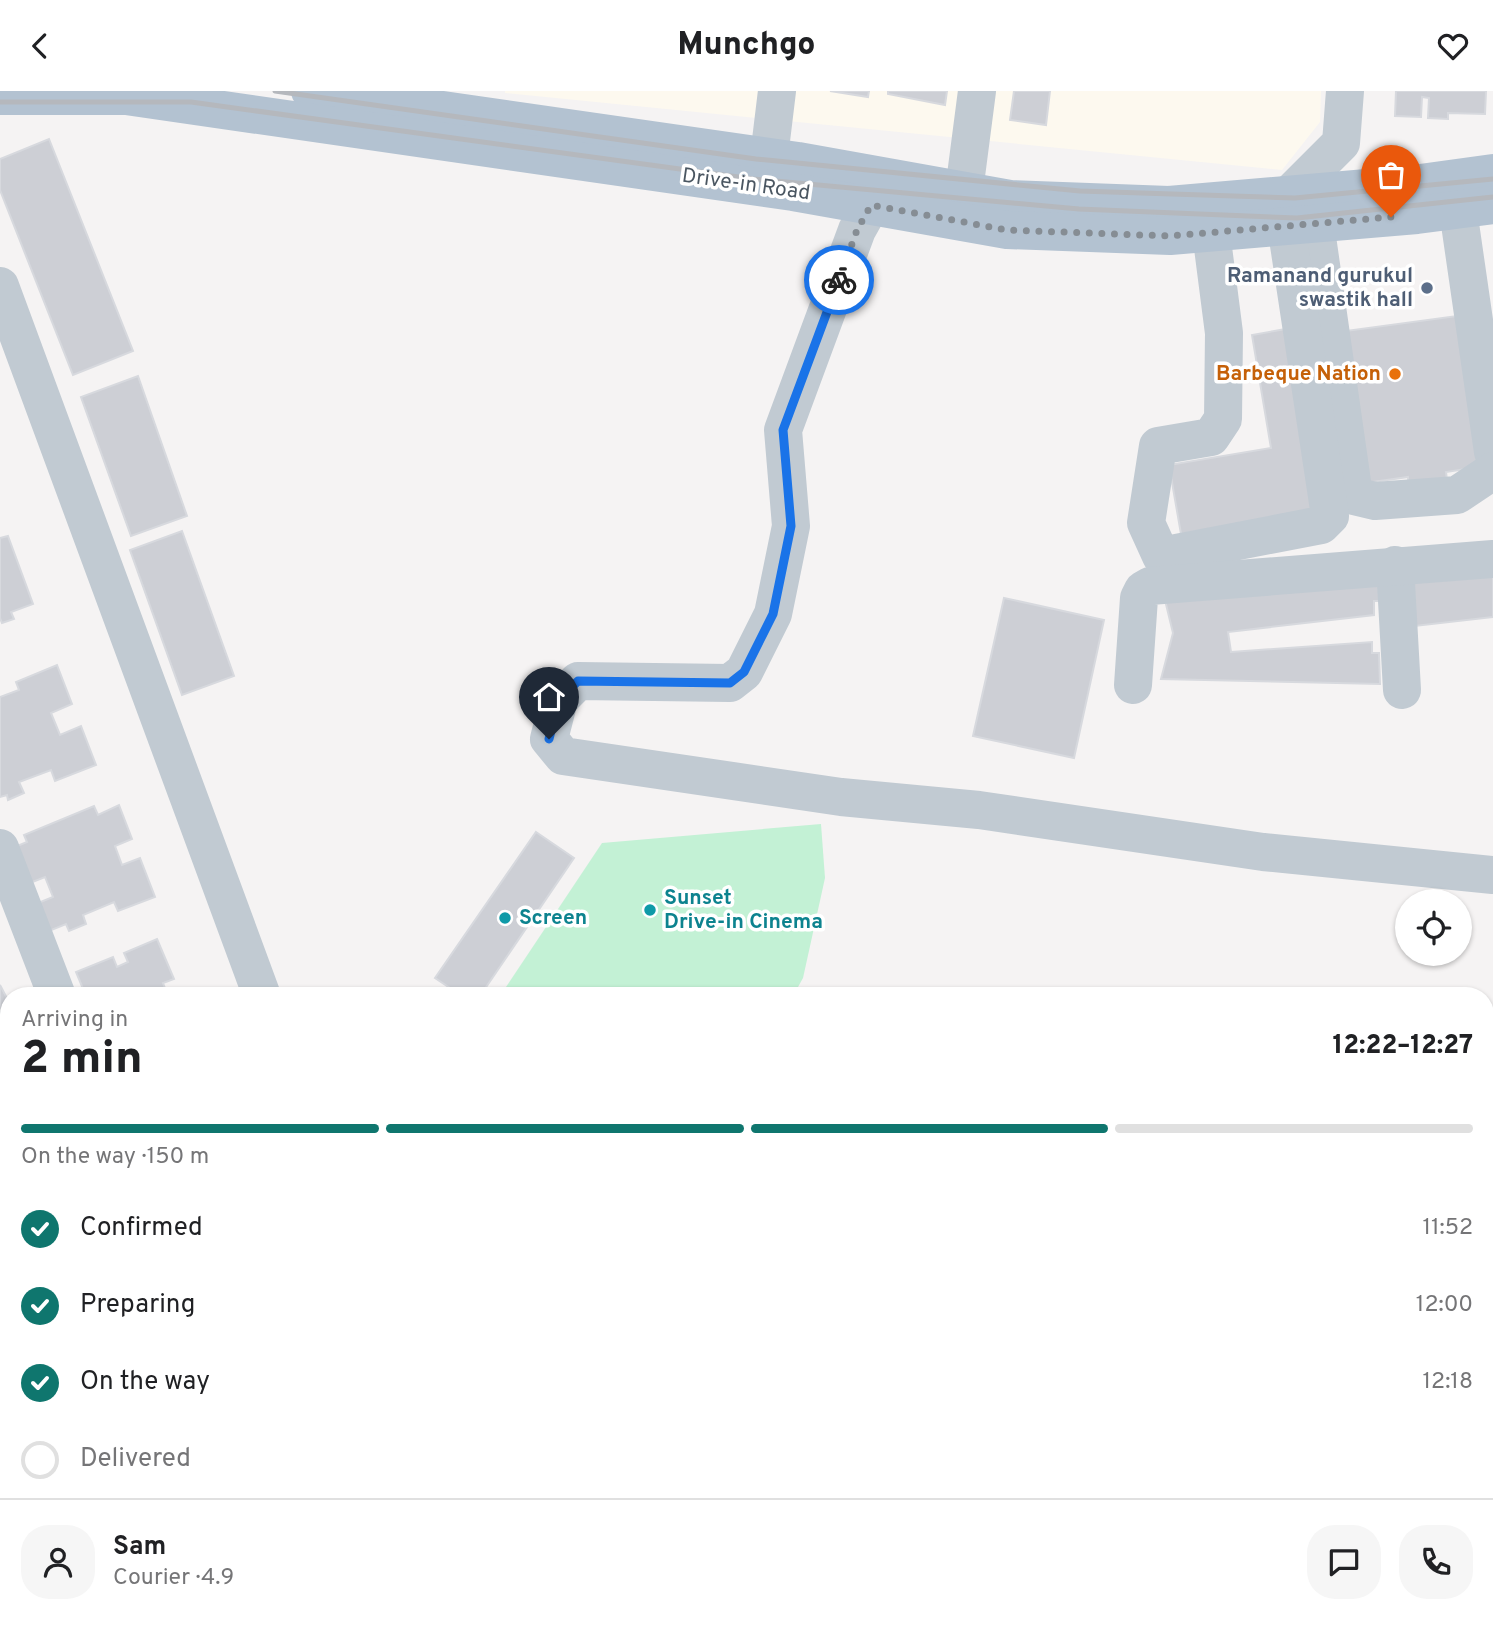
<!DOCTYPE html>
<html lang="en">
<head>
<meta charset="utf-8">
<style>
  body { margin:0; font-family:Overpass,sans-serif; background:#f6f6f6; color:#202124; height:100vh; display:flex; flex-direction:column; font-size:26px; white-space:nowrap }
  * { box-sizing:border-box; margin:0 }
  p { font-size:23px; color:#757577 }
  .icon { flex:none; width:38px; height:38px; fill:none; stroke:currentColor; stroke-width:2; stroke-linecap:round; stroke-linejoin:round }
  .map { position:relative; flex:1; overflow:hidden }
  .panel { position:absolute; left:0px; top:896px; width:1494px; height:653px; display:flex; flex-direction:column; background:#fff; border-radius:28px 28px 0 0; box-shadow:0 2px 5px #0004 }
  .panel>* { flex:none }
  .fabs { position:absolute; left:1395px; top:798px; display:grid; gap:14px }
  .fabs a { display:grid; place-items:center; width:77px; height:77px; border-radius:50%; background:#fff; box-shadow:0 2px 5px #0004; font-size:35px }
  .pin { position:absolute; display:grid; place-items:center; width:60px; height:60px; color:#fff; margin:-72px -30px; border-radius:50% 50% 50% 0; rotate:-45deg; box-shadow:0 0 7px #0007 }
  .pin .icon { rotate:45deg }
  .courier { position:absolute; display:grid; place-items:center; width:70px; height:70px; margin:-35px; border:5px solid #1a73e8; border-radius:50%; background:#fff; color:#222; box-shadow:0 2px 9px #0007 }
  .head em { font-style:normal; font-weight:800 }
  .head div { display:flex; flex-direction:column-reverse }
  .head { display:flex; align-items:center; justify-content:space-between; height:119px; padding:0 21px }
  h1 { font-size:46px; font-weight:800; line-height:52px }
  .bar { display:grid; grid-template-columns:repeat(4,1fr); gap:10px 7px; align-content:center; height:84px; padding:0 21px }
  .bar i { height:9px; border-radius:5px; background:#e0e0e0 }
  .bar .on { background:#0f766e }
  .bar p { grid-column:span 4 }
  .line { display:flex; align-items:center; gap:18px; padding:0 21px; border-top:2px solid #e0e0e0 }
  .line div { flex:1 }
  .round { display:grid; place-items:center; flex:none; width:74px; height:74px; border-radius:28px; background:#f6f6f6 }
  ol { padding:0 21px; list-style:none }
  li { display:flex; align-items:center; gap:21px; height:77px }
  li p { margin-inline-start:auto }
  li .icon { padding:7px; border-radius:50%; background:#0f766e; color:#fff; stroke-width:4 }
  li:last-child { color:#757577 }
  li i { width:38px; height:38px; border:4px solid #e0e0e0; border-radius:50% }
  header { display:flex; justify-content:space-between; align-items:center; height:91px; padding:0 21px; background:#fff; font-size:32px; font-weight:800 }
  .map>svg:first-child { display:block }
</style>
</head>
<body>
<header><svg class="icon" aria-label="back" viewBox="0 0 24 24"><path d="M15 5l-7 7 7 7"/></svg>Munchgo<svg class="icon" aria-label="heart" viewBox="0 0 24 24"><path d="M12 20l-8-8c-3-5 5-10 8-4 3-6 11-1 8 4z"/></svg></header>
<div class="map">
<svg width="1493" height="1548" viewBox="0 0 1493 1548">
  <rect width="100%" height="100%" fill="#f5f3f3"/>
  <polygon fill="#fdf9ef" points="505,0 1321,0 1320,31 1282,79 505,2"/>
  <polygon fill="#c3f1d5" points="821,733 825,787 803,887 793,905 500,905 602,752"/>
  <g fill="#cdcfd5" stroke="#d7d9de" stroke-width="2">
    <polygon points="830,0 869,0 868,6"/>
    <polygon points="888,0 947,0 945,14 888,3"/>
    <polygon points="1014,0 1050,0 1046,34 1010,29"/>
    <polygon points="1396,0 1486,0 1485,23 1448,22 1448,28 1428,27 1429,7 1422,6 1421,26 1395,25"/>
    <polygon points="49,48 133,260 73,284 0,99 0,68"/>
    <polygon points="1464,224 1485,375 1446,381 1448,397 1409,400 1408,386 1359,393 1338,241"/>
    <polygon points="1297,236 1328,418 1181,443 1169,374 1271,357 1252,244"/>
    <polygon points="138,285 187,425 131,445 81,306"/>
    <polygon points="182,440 234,585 182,604 130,459"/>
    <polygon points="8,445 33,513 11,521 14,528 2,532 0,527 0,447"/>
    <polygon points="1493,476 1493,526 1415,535 1409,486"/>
    <polygon points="1379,479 1381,510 1374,510 1374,524 1228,541 1231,561 1372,551 1372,562 1379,562 1380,593 1161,588 1173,542 1165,509"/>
    <polygon points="1004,507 1104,529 1074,667 973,645"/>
    <polygon points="57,574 72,613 51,622 60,644 81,635 96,674 55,690 51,679 19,691 24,702 8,709 7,704 0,706 0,606 19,599 16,591"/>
    <polygon points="119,714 132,748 115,755 122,774 140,767 155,806 118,820 114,811 83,824 86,833 69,840 66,833 44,842 33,814 53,806 45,786 25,794 10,758 27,751 24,744 94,715 98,724"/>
    <polygon points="536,741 574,767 480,905 462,905 435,887"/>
    <polygon points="157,848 174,888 163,892 168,905 86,905 76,881 113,866 117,876 128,871 124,862"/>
    <polygon points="0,894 9,911 9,918 0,922"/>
    <polygon points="0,1290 9,1290 9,1318 0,1317"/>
    <polygon points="0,1341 9,1341 9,1370 0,1369"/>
    <polygon points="0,1389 9,1390 9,1417 0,1417"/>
    <polygon points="0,1441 9,1441 9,1470 0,1469"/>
    <polygon points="0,1486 9,1487 4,1548 0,1548"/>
    <polygon points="1493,1535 1493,1548 1473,1548 1472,1545"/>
    <polygon points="39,1540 186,1540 185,1548 39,1548"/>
    <polygon points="225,1540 289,1540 289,1548 226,1548"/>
    <polygon points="1440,1540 1445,1540 1449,1548 1422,1548"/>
  </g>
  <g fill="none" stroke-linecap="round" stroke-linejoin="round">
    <g stroke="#c1cad2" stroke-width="38">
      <polyline points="769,66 777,0"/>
      <polyline points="964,100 977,0"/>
      <polyline points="1290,103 1341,52 1345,0"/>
      <polyline points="871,114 857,139 783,339 791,435 773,523 744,581 730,592 578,590 559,609 549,648 563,665 841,706 979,719 1263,761 1493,784"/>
      <polyline points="1458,119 1493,361"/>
      <polyline points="1315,132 1354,405 1375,410 1457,404 1493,380"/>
      <polyline points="1211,141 1224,242 1223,328 1211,346 1158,355 1146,432 1161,465 1321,434 1330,425 1286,134"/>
      <polyline points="0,195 262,905"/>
      <polyline points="1395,474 1402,599"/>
      <polyline points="1133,594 1139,507 1143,499 1150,495 1493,468"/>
      <polyline points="0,757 57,905"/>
      <polyline points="1486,1170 1493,1148"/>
      <polyline points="0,1260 9,1261"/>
      <polyline points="1486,1494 1493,1491"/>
      <polyline points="192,1540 192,1548"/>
      <polyline points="304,1540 305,1548"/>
      <polyline points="550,1540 554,1548"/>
      <polyline points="778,1540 784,1548"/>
      <polyline points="1245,1548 1252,1540"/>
      <polyline points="1354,1548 1371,1540"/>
    </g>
    <g stroke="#b3c2d1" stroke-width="38">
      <polyline points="310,0 798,70 1010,108 1169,114 1413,93 1493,82"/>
      <polyline points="0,5 126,5 793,101 1007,139 1170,145 1417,124 1493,114"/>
    </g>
    <g stroke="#b5b8bd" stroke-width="5">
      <polyline points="275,0 756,68 1080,100 1295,107 1493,88"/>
      <polyline points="0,11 191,11 753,88 1079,118 1297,127 1493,106"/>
    </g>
  </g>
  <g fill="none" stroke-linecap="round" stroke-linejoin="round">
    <polyline stroke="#868d94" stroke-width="7" stroke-dasharray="0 12.6" points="839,189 857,139 871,114 1007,139 1170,145 1391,126"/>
    <polyline stroke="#1a73e8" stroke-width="9" points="549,648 559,608 578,590 730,592 744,581 773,523 791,435 783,339 839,189"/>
  </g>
  <circle fill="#5c6f8a" stroke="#fff" stroke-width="2.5" cx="1427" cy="197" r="7"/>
  <circle fill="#e8710a" stroke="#fff" stroke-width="2.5" cx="1395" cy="283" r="7"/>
  <g fill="#0f9aa8" stroke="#fff" stroke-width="2.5">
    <circle cx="650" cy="819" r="7"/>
    <circle cx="505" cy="827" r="7"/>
  </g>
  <g text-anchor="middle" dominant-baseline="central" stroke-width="7" stroke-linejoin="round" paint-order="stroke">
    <g font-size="21" fill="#4a5661" stroke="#fff">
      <text transform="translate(746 94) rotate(8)">Drive-in Road</text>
    </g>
    <g font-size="21" font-weight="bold" fill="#4e5e75" stroke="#fff" text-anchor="end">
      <text x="1413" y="185">Ramanand gurukul<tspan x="1413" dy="24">swastik hall</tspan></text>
    </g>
    <g font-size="21" font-weight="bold" fill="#c56008" stroke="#fff" text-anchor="end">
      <text x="1381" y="283">Barbeque Nation</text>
    </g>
    <g font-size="21" font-weight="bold" fill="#0d838f" stroke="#fff" text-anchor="start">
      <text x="664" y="807">Sunset<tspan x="664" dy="24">Drive-in Cinema</tspan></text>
      <text x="519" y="827">Screen</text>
    </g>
  </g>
</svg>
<div class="fabs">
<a><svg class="icon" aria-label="locate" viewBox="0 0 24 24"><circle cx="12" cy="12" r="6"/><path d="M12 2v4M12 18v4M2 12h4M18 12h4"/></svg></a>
</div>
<div class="pin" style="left:1391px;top:126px;background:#ea580c"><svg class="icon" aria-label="bag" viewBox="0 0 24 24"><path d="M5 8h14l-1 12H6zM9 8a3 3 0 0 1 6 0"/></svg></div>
<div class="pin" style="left:549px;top:648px;background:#1f2937"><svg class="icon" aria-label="home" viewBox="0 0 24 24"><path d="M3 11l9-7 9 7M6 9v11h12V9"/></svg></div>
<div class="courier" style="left:839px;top:189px"><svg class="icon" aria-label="bike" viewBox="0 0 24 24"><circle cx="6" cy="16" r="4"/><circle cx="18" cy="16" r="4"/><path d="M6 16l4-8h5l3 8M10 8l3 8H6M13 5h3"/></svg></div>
<section class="panel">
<div class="head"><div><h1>2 min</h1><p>Arriving in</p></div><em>12:22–12:27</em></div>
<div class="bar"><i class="on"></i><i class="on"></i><i class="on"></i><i></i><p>On the way · 150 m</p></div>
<ol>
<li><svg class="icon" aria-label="check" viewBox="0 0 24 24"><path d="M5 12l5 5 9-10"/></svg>Confirmed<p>11:52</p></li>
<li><svg class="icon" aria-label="check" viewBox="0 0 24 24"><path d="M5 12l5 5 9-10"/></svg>Preparing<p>12:00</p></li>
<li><svg class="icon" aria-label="check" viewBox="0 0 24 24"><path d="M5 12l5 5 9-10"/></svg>On the way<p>12:18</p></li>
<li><i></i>Delivered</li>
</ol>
<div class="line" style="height:126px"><a class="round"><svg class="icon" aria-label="person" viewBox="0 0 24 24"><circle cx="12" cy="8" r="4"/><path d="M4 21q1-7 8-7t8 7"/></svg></a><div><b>Sam</b><p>Courier · 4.9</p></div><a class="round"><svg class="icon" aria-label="chat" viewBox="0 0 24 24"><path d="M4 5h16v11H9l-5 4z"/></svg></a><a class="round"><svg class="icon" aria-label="phone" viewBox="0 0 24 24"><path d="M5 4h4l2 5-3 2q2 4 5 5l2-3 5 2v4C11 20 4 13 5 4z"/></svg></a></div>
</section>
</div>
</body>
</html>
